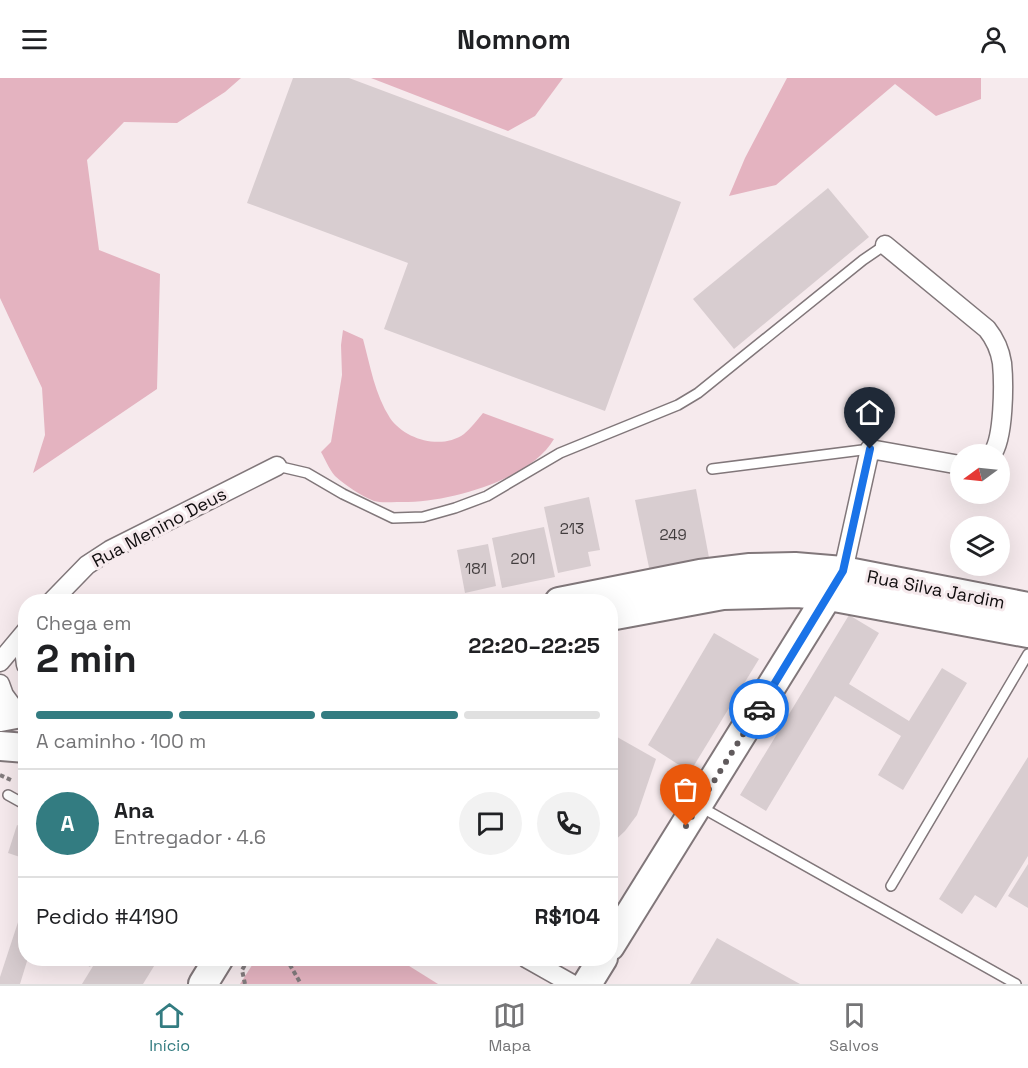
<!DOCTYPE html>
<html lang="pt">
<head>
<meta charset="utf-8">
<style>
  body { margin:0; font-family:"Space Grotesk",sans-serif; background:#f2f2f2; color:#202124; height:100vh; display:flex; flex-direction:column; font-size:22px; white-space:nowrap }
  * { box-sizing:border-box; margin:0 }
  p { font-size:20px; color:#757577 }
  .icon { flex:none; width:33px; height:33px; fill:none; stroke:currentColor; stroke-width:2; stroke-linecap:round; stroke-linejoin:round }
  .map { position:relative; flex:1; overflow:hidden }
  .side { position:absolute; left:18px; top:516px; width:600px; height:372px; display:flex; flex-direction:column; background:#fff; border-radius:24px; box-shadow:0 6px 24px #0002 }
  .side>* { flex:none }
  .needle { width:39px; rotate:255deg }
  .buttons { position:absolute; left:950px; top:366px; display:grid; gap:12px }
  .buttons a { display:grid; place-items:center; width:60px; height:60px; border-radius:50%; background:#fff; box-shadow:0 6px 24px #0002; font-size:30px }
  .pin { position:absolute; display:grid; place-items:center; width:51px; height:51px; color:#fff; margin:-62px -26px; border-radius:50% 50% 50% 0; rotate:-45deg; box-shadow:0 0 6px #0007 }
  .pin .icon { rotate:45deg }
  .courier { position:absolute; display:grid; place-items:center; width:60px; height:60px; margin:-30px; border:4px solid #1a73e8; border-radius:50%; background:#fff; color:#222; box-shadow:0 2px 8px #0007 }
  .overview em { font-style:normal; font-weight:700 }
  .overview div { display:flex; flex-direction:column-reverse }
  .overview { display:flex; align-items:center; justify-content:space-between; height:102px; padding:0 18px }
  h1 { font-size:39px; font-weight:700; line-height:45px }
  .bar { display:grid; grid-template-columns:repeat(4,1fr); gap:9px 6px; align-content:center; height:72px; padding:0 18px }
  .bar i { height:8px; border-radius:4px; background:#e0e0e0 }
  .bar .on { background:#337c81 }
  .bar p { grid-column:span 4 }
  .line { display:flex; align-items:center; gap:15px; padding:0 18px; border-top:2px solid #e0e0e0 }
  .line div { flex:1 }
  .round { display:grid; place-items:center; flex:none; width:63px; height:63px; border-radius:32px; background:#f2f2f2 }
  header { display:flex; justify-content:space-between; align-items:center; height:78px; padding:0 18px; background:#fff; font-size:27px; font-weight:700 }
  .dock { display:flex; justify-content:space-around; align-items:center; height:84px; border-top:2px solid #e0e0e0; background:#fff; font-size:16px; color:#757577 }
  .dock a { display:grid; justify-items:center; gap:3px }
  .dock .on { color:#337c81 }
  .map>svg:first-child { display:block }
</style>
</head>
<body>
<header><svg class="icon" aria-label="menu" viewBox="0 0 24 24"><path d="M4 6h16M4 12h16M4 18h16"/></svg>Nomnom<svg class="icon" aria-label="person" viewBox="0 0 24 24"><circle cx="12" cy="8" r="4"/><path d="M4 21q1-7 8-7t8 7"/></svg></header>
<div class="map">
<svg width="1028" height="906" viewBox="0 0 1028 906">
  <rect width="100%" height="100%" fill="#f6eaed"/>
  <g fill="#e4b3c0">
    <polygon points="0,0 241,0 225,14 177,45 124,44 87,82 99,172 160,196 157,311 33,395 45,357 42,310 0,220"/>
    <polygon points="371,0 563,0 535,38 508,53"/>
    <polygon points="787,0 981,0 981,21 936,38 895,6 776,107 729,118 745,80"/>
    <path d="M343,252L363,261C370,287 375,317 390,340C405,362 442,372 464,356C471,350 477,342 483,335L554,361C530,403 443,426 397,424C390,424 381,425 374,423C361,418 345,407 335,398C329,391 325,381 321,374L331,364L342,297L341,267Z"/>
    <polygon points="256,881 398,881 438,906 240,906"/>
  </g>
  <g fill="#d8cdd0">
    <polygon points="293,0 349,0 681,124 605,333 384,251 408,185 247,125"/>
    <polygon points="828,110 869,159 734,271 693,221"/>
    <polygon points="696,411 711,490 651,499 635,422"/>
    <polygon points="589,419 600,472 588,474 591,488 558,495 544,429"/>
    <polygon points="544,449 555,499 502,510 492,460"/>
    <polygon points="488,466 496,508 465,515 457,472"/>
    <polygon points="121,519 122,524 112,524 111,521"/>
    <polygon points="849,537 879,555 849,606 909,643 942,590 967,605 903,712 878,697 901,658 835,618 766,733 740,717"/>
    <polygon points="714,555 759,581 690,694 648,667"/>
    <polygon points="610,655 656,681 637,737 625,753 610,767"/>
    <polygon points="1028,679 1028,778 996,830 975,817 962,836 939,821"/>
    <polygon points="17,747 26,751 26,781 8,775"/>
    <polygon points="1028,786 1028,830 1008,818"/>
    <polygon points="22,832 26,833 26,880 28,880 20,906 0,906 0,899"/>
    <polygon points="717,860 800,906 690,906"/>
    <polygon points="76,880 95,880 90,889"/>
    <polygon points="98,880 159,880 143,906 82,906"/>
  </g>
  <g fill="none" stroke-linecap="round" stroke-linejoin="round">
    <defs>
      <g id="lane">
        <polyline points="277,388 307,395 343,416 393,440 423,439 455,430 487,418 560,375 678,327 698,315 863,182 885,167"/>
        <polyline points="712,391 870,371"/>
        <polyline points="8,717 26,727"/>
        <polyline points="699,728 1016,906"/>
        <polyline points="891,808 1028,576"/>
      </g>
      <g id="street">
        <path d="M885,167L987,251C995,261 1000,272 1002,285C1004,305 1004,361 992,376"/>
        <polyline points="843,493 870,371 960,387"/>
        <polyline points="51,524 87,487 110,472 277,388"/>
        <polyline points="26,559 23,564 26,587"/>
        <polyline points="0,584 26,553"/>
        <polyline points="0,606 4,617 18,636"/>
        <polyline points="526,880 572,906"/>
      </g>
      <g id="primary">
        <polyline points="559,524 700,496 750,490 795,489 843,493 1028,529"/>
        <polyline points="610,538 723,517 798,515 829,518 1028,555"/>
        <polyline points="0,639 26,634"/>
        <polyline points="0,668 26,670"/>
        <polyline points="610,868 843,493"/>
        <polyline points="203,906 219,880"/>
        <polyline points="587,906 603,880"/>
      </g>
    </defs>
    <use href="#lane" stroke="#81777a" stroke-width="12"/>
    <use href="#street" stroke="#81777a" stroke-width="21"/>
    <use href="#primary" stroke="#81777a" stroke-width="32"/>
    <g stroke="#827b7d" stroke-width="4" stroke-dasharray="4.5 3" stroke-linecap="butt">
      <polyline points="0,697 11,702"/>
      <polyline points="286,880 301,906"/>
      <polyline points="245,906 242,892 249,880"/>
    </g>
    <use href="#lane" stroke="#fff" stroke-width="9"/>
    <use href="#street" stroke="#fff" stroke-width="18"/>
    <use href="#primary" stroke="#fff" stroke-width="28"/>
  </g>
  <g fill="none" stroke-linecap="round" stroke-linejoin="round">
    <polyline stroke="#605a5c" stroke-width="6" stroke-dasharray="0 10.8" points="686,748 759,631"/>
    <polyline stroke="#1a73e8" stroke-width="8" points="759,631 843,493 870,371"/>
  </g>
  <g text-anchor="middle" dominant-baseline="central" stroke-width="6" stroke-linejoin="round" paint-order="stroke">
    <g font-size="15" fill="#423d3e">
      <text x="572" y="450">213</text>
      <text x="673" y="456">249</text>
      <text x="523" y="480">201</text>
      <text x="476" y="490">181</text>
    </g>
    <g font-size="18" fill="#100d0e" stroke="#f6eaed">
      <text transform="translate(159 449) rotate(-28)">Rua Menino Deus</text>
      <text transform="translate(936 511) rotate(11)">Rua Silva Jardim</text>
    </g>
  </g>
</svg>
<div class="buttons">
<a><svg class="needle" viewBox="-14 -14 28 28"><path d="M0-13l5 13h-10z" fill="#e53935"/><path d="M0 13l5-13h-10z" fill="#757577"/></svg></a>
<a><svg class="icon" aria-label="layers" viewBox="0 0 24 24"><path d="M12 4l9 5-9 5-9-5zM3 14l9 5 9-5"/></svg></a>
</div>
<div class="pin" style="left:686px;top:748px;background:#ea580c"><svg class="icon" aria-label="bag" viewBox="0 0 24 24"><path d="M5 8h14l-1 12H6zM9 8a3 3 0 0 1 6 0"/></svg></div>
<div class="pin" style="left:870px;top:371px;background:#1f2937"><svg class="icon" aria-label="home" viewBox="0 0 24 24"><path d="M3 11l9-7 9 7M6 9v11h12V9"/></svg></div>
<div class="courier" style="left:759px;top:631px"><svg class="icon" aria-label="car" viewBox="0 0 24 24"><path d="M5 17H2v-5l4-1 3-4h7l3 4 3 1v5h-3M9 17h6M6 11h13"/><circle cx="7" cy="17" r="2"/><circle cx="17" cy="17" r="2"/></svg></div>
<section class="side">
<div class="overview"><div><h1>2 min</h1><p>Chega em</p></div><em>22:20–22:25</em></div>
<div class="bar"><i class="on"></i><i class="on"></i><i class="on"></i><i></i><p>A caminho · 100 m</p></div>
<div class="line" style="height:108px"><b class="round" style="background:#337c81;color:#fff">A</b><div><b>Ana</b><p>Entregador · 4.6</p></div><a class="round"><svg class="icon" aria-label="chat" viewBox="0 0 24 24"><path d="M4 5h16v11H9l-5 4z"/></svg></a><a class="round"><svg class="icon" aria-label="phone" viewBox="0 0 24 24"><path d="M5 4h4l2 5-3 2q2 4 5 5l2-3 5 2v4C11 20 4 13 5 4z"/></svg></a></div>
<div class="line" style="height:78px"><div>Pedido #4190</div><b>R$104</b></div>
</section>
</div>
<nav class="dock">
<a class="on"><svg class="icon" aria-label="home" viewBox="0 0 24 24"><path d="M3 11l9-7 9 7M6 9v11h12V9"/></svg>Início</a>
<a><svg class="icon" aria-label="map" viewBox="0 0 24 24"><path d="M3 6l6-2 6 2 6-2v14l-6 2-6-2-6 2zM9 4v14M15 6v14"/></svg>Mapa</a>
<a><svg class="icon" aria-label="saved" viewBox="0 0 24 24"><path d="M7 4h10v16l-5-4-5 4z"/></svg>Salvos</a>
</nav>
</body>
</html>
